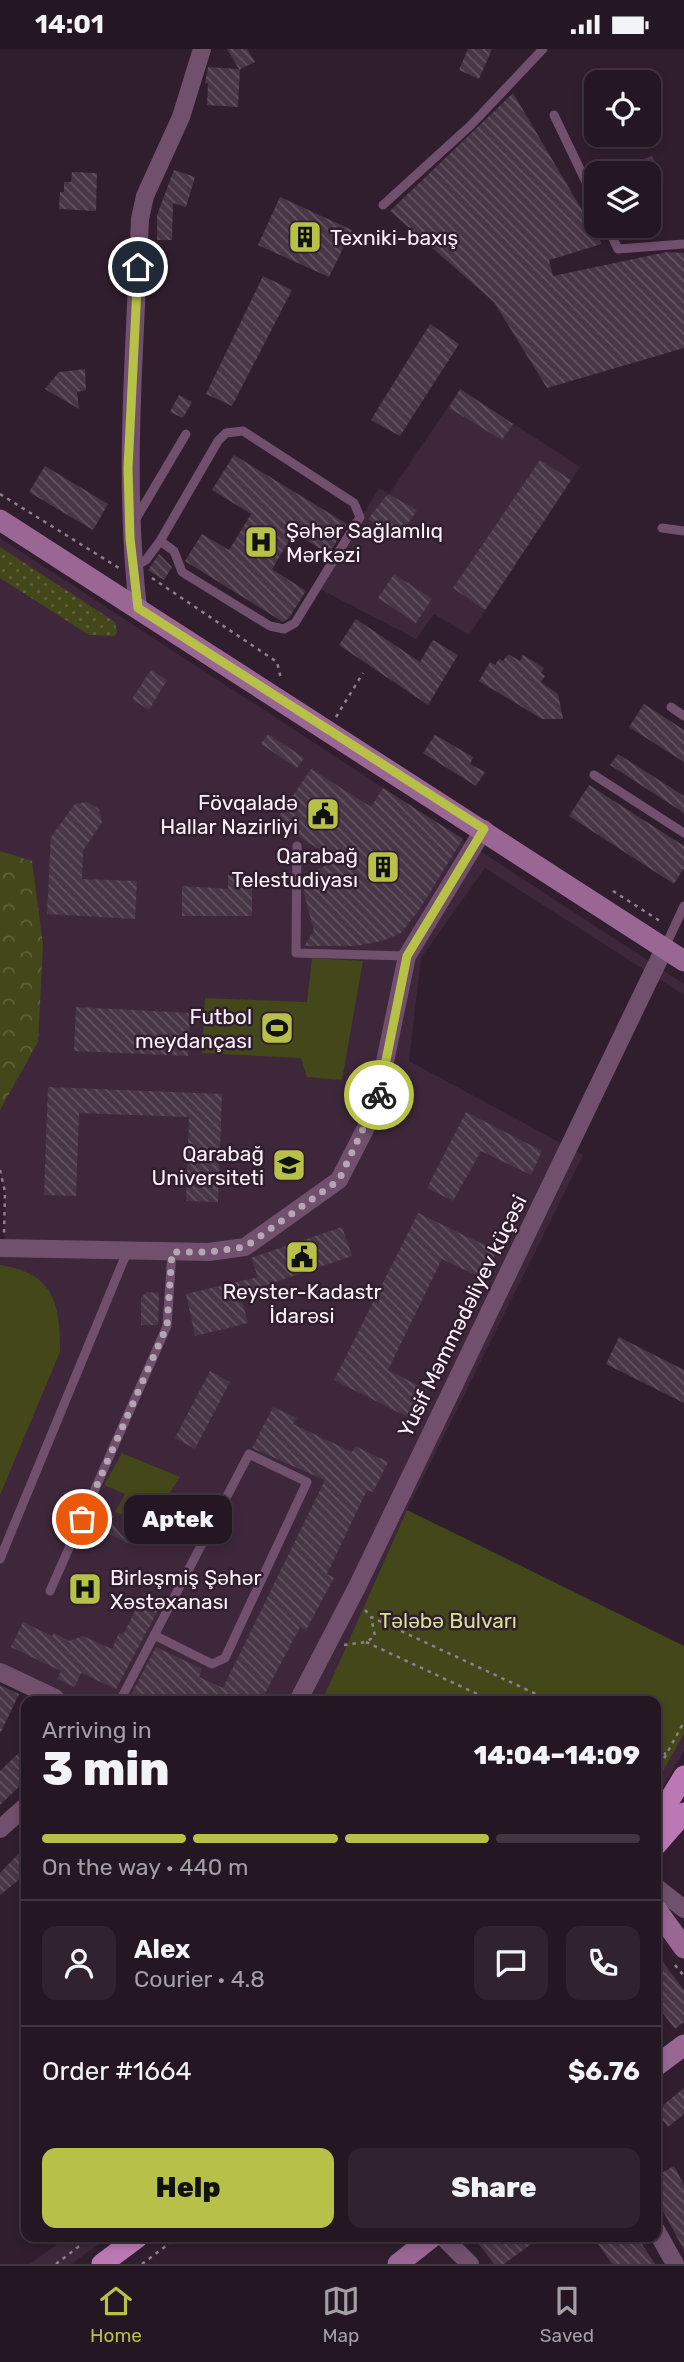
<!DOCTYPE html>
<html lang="en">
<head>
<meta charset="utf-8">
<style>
  body { margin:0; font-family:Rubik,sans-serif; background:#30232f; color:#f1f3f6; height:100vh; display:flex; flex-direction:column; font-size:26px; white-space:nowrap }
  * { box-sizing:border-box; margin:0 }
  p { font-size:23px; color:#a39fa5 }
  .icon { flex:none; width:38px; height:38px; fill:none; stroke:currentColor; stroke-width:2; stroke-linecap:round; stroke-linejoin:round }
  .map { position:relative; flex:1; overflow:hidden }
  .side { position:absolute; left:21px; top:1647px; width:640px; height:546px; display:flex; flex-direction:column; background:#241622; border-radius:14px; box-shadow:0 4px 10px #0003,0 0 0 2px #413540 }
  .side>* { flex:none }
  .tools { position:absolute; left:584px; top:21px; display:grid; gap:14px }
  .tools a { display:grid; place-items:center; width:77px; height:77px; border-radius:14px; background:#241622; box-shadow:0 4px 10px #0003,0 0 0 2px #413540; font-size:35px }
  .pin { position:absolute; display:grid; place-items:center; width:60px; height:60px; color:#fff; margin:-30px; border:4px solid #fff; border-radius:50%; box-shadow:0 2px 7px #0007 }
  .courier { position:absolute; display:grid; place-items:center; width:70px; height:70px; margin:-35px; border:5px solid #b7c148; border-radius:50%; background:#fff; color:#222; box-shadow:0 2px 9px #0007 }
  .bubble { position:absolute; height:49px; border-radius:14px; background:#241622; box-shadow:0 4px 10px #0003,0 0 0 2px #413540; font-size:23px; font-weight:800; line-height:49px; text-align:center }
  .summary em { font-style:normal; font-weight:800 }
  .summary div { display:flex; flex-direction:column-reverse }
  .summary { display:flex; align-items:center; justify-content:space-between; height:119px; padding:0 21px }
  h1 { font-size:46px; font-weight:800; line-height:52px }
  .bar { display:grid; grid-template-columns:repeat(4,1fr); gap:10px 7px; align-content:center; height:84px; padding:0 21px }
  .bar i { height:9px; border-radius:5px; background:#413540 }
  .bar .on { background:#b7c148 }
  .bar p { grid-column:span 4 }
  .line { display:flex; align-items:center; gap:18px; padding:0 21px; border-top:2px solid #413540 }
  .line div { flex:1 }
  .round { display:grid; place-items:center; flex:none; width:74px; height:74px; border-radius:14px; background:#30232f }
  .action { display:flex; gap:14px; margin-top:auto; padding:14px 21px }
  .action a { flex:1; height:80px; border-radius:14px; background:#b7c148; color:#111; font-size:28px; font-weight:800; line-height:80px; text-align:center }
  .action a+a { background:#30232f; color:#f1f3f6 }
  .status { display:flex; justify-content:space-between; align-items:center; height:49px; padding:0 35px; background:#241622; direction:ltr }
  .status svg { height:19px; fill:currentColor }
  .tabs { display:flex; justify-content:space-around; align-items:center; height:98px; border-top:2px solid #413540; background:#241622; font-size:19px; color:#a39fa5 }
  .tabs a { display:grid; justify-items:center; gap:4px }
  .tabs .on { color:#b7c148 }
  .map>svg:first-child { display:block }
</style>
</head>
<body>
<div class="status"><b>14:01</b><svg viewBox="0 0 49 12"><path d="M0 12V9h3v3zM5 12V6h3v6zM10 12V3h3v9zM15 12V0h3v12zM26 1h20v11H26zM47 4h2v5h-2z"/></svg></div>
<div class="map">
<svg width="684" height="2215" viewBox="0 0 684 2215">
  <defs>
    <pattern id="grass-dots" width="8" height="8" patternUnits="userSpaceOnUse" patternTransform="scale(1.75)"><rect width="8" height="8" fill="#434719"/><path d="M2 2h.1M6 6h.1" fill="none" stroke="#5f623b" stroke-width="1.8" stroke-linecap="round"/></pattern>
    <pattern id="forest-crowns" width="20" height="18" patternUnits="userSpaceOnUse" patternTransform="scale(1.75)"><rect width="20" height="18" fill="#434719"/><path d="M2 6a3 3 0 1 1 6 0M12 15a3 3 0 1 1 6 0" fill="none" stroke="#5f623b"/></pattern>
    <pattern id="building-back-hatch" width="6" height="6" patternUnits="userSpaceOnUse" patternTransform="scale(1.75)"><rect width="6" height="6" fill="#483546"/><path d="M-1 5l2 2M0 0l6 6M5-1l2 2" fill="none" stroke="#635362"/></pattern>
  </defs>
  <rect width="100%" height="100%" fill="#301e2e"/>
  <g fill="#3e273b">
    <polygon points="460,340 580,418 469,586 434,565 416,590 320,540 379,439 389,445"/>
    <polygon points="0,489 684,935 684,946 485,819 421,909 409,1012 583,1106 407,1461 684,1597 684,1702 656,1750 656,1652 42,1652 0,1633 0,1199 4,1197 5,1143 0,1125"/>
    <polygon points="67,2188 108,2188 71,2215 30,2215"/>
  </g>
  <polygon fill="url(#grass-dots)" points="0,498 115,573 117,584 114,587 89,586 0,529"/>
  <polygon fill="url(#forest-crowns)" points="0,802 32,812 43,896 38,993 0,1061"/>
  <g fill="#434719">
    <polygon points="312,909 363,912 342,1031 307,1028 301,1009 202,1004 205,949 307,953"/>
    <path d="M0,1216C54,1224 60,1254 60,1303L0,1446Z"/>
    <polygon points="122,1404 180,1428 149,1476 115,1463 125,1445 104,1436"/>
    <polygon points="407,1461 684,1597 684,1685 656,1734 656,1652 322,1652"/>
  </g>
  <g fill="url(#building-back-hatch)">
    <polygon points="227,0 247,0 255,13 240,20 238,58 207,56 208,34 205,34 208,18 239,20"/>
    <polygon points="468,0 492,0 479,30 459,21"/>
    <polygon points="513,44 602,195 549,211 553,227 667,203 684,204 684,299 547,339 494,253 390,162"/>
    <polygon points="652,107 658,120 652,124 610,124"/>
    <polygon points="174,121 195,128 186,158 173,154 172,191 157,191 157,166"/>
    <polygon points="72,123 97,124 96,162 59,160 60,143 64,143 64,133 71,133"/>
    <polygon points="280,148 352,181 329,228 258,196"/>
    <polygon points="263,227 292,241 232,357 206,345"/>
    <polygon points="430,275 459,295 400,387 371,371"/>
    <polygon points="85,320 86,341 77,343 79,360 45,340 59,323"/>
    <polygon points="460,340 513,375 502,391 449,359"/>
    <polygon points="179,346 192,353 183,369 170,363"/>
    <polygon points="234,406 347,475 329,505 294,484 272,520 306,542 289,569 283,573 185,512 202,485 229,501 251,465 212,441"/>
    <polygon points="540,411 571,431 485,561 453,539"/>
    <polygon points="45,417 108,455 93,481 29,443"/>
    <polygon points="388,445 417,461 397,490 368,470"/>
    <polygon points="159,505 172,518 164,531 148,521"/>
    <polygon points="394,525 432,550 416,574 378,549"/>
    <polygon points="356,570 420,613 433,591 458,606 428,656 339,596"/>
    <polygon points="508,605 520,612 523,606 544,619 541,624 545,627 541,633 558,645 563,670 542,670 479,632 490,613 495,616 499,610 503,612"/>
    <polygon points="151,621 167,631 149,661 132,650"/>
    <polygon points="644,655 684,681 684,713 629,678"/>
    <polygon points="268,685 304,709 297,719 261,695"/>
    <polygon points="435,686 473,708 470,715 485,723 476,737 423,704"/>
    <polygon points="618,705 684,747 684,764 610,716"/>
    <polygon points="311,720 371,758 383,739 463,790 419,861 401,884 382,892 356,897 304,897 314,882 304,844 304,827 337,811 275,773"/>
    <polygon points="589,736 684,797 684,819 674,835 569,767"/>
    <polygon points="87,753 99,760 102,773 83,802 82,830 137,832 135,870 47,865 51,788 75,755"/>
    <polygon points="228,826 252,826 252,867 182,867 182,837 228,840"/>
    <polygon points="76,958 190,964 188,1007 74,1002"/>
    <polygon points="48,1038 222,1045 218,1153 186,1152 189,1068 79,1064 76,1147 44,1146"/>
    <polygon points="466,1063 542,1102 531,1126 481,1102 453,1152 427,1139"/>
    <polygon points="418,1164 497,1202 482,1229 442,1210 388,1321 427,1341 412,1370 334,1331"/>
    <polygon points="342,1178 352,1207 240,1245 248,1274 195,1287 186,1245 258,1228 251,1209"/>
    <polygon points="147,1243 159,1244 158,1276 141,1276 141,1249"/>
    <polygon points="619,1288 684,1321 684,1354 606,1315"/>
    <polygon points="210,1322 230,1333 195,1400 175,1389"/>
    <polygon points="273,1358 297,1369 293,1375 352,1403 355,1397 388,1413 373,1443 367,1441 327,1525 334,1529 306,1581 300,1578 261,1652 149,1652 132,1644 156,1598 202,1620 199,1628 223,1639 325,1431 252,1399"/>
    <polygon points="98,1461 114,1467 111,1473 129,1495 91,1475"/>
    <polygon points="144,1544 163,1552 116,1640 81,1624 75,1638 57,1630 61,1622 11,1598 23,1573 52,1587 54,1584 69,1592 83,1587 112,1600 119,1584 123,1586"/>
    <polygon points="0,1636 19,1645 0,1685"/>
    <polygon points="26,1697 26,1731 0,1756 0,1722"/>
    <polygon points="26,1797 26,1825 0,1846 0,1824"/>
    <polygon points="656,1904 684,1941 684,1973 675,1980 656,1955"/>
    <polygon points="684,2039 684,2065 668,2078 656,2062"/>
    <polygon points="674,2117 684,2136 684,2201 656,2149 656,2127"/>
    <polygon points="486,2188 541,2188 504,2215 494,2215 478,2194"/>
    <polygon points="593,2188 637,2188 655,2215 612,2215"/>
  </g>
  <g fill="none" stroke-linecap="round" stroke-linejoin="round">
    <g stroke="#90808e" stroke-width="2.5" stroke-dasharray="3.5 5" stroke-linecap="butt">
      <polyline points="0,445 119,519"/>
      <polyline points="152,529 277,613 281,630"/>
      <polyline points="336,668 363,624"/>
      <polyline points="613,842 663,874"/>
      <polyline points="0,1121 5,1143 4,1184"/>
      <polyline points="365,1561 371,1568 551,1652"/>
      <polyline points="366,1593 492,1652"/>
      <polyline points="344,1596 366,1593 375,1587 371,1568"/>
      <polyline points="656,1701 666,1705"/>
      <polyline points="656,1724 684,1673"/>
      <polyline points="675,1916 684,1927"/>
      <polyline points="56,2215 91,2188"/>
      <polyline points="142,2215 178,2188"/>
    </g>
    <g stroke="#70506d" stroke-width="9">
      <polyline points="554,66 597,156"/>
      <polyline points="383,156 471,76 543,0"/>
      <polyline points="607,177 618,200 684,195"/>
      <polyline points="134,473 186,385"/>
      <polyline points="662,479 684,482"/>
      <polyline points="133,518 146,511 160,492 218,392 226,384 243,382 354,454 360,468 295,574 284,580 270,577 182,523 174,502 160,492"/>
      <polyline points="671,658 684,667"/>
      <polyline points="594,726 684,784"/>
      <polyline points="297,797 296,904 407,907"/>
      <polyline points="665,898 684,857"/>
      <polyline points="0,1510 127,1203"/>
      <polyline points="50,1542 167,1277 172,1203"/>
      <polyline points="122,1652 123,1646 249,1405 307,1433 225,1609 212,1615 154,1586"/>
    </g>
    <g stroke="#70506d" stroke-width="18">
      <path d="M138,559C123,429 135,300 140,170L145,147L181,68L202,0"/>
      <polyline points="0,1199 209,1203 245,1198 339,1131 375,1061 407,907 484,780"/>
      <polyline points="0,1623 55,1649"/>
      <polyline points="298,1652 357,1538 664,900"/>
      <polyline points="0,1780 26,1757"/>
      <polyline points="656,1838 684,1860"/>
      <polyline points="656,2181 675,2215"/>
      <polyline points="443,2188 470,2215"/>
    </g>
    <g stroke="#9a6795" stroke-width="21">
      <polyline points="0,471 684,912"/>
      <polyline points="656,1860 684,1899"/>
      <polyline points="656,2017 684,1996"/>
      <polyline points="398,2215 432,2188"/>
    </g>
    <g stroke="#bb78b5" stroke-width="21">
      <polyline points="656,1773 684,1727"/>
      <polyline points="656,1796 684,1764"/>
      <polyline points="102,2215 138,2188"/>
    </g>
  </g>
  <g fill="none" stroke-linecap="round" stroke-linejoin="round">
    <polyline stroke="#b5a6b3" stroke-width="7" stroke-dasharray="0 12.6" points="82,1470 167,1277 172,1203 209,1203 245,1198 339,1131 379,1046"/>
    <polyline stroke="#b7c148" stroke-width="9" points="138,218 128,419 130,489 138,559 484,780 407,907 379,1046"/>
  </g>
  <defs>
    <symbol id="building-square" viewBox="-11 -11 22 22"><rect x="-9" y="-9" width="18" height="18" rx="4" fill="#b7c148" stroke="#301e2e"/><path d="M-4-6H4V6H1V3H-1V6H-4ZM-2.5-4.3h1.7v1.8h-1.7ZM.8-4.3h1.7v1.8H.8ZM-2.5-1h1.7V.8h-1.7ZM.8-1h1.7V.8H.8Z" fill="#111"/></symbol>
    <symbol id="hospital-square" viewBox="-11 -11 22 22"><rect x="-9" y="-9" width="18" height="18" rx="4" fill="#b7c148" stroke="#301e2e"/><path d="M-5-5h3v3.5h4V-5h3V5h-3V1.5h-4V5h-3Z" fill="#111"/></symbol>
    <symbol id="civic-square" viewBox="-11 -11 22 22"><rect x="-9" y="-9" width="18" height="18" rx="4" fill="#b7c148" stroke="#301e2e"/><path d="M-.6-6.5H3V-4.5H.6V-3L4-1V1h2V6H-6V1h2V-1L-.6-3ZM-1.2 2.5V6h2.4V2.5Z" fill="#111"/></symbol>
    <symbol id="stadium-square" viewBox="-11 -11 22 22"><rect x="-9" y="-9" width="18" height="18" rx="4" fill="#b7c148" stroke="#301e2e"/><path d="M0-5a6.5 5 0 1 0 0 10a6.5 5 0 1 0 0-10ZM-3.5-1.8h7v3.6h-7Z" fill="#111"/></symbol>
    <symbol id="university-square" viewBox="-11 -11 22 22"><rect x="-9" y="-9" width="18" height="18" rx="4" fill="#b7c148" stroke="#301e2e"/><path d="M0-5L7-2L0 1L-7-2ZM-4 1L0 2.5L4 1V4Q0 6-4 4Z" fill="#111"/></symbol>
  </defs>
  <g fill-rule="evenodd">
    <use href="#building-square" x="286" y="169" width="38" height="38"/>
    <use href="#hospital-square" x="242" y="474" width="38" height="38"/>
    <use href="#civic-square" x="304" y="746" width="38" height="38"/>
    <use href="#building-square" x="364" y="799" width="38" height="38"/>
    <use href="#stadium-square" x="258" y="960" width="38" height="38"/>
    <use href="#university-square" x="270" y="1097" width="38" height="38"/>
    <use href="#civic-square" x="283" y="1189" width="38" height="38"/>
    <use href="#hospital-square" x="66" y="1521" width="38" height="38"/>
  </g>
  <g text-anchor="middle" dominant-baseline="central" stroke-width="5" stroke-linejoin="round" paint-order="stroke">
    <g font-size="21" fill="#fdf0fb" stroke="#301e2e" text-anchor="end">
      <text x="330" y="188" text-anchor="start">Texniki-baxış</text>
      <text x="286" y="481" text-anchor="start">Şəhər Sağlamlıq<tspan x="286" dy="24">Mərkəzi</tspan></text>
      <text x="298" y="753">Fövqaladə<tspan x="298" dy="24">Hallar Nazirliyi</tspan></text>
      <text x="358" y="806">Qarabağ<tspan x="358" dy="24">Telestudiyası</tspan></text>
      <text x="252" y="967">Futbol<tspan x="252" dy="24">meydançası</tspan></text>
      <text x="264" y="1104">Qarabağ<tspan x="264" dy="24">Universiteti</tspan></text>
      <text x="302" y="1242" text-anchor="middle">Reyster-Kadastr<tspan x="302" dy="24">İdarəsi</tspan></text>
      <text x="110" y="1528" text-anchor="start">Birləşmiş Şəhər<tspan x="110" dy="24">Xəstəxanası</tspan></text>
    </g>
    <g font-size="21" fill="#fdf0fb" stroke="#301e2e">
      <text transform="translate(462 1267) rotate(-64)">Yusif Məmmədəliyev küçəsi</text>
    </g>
    <g font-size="21" fill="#d8e18f" stroke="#301e2e">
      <text x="448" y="1571">Tələbə Bulvarı</text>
    </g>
  </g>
</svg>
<div class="tools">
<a><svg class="icon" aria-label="locate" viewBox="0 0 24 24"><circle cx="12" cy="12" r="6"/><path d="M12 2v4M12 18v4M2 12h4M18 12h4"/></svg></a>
<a><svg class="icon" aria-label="layers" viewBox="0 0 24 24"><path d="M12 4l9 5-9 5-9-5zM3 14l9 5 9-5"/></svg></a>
</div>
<div class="pin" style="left:82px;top:1470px;background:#ea580c"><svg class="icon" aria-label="bag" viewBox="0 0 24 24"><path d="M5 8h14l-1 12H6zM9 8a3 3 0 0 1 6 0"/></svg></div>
<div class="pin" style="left:138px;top:218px;background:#1f2937"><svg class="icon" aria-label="home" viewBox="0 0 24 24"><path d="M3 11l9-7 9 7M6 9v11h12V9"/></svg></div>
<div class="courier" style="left:379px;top:1046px"><svg class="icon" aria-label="bike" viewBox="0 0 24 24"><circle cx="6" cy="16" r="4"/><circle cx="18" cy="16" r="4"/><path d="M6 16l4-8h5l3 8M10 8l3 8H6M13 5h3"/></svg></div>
<div class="bubble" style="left:124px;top:1446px;width:108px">Aptek</div>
<section class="side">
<div class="summary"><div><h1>3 min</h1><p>Arriving in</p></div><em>14:04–14:09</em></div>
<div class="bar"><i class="on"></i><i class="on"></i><i class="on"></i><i></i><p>On the way · 440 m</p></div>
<div class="line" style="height:126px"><a class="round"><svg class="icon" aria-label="person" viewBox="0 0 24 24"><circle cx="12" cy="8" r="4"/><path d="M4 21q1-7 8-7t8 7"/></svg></a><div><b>Alex</b><p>Courier · 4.8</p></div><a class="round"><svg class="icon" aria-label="chat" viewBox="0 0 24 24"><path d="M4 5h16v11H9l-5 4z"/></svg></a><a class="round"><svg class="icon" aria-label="phone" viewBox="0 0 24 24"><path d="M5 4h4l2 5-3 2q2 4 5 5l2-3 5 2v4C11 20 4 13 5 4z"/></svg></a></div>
<div class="line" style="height:91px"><div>Order #1664</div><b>$6.76</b></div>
<div class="action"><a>Help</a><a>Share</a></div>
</section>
</div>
<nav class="tabs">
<a class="on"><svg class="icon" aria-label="home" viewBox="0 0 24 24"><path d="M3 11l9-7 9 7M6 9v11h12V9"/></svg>Home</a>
<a><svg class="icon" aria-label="map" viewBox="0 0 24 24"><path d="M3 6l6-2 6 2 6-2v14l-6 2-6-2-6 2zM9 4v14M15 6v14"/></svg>Map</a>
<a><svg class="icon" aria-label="saved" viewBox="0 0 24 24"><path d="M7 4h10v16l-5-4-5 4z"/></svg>Saved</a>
</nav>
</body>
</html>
